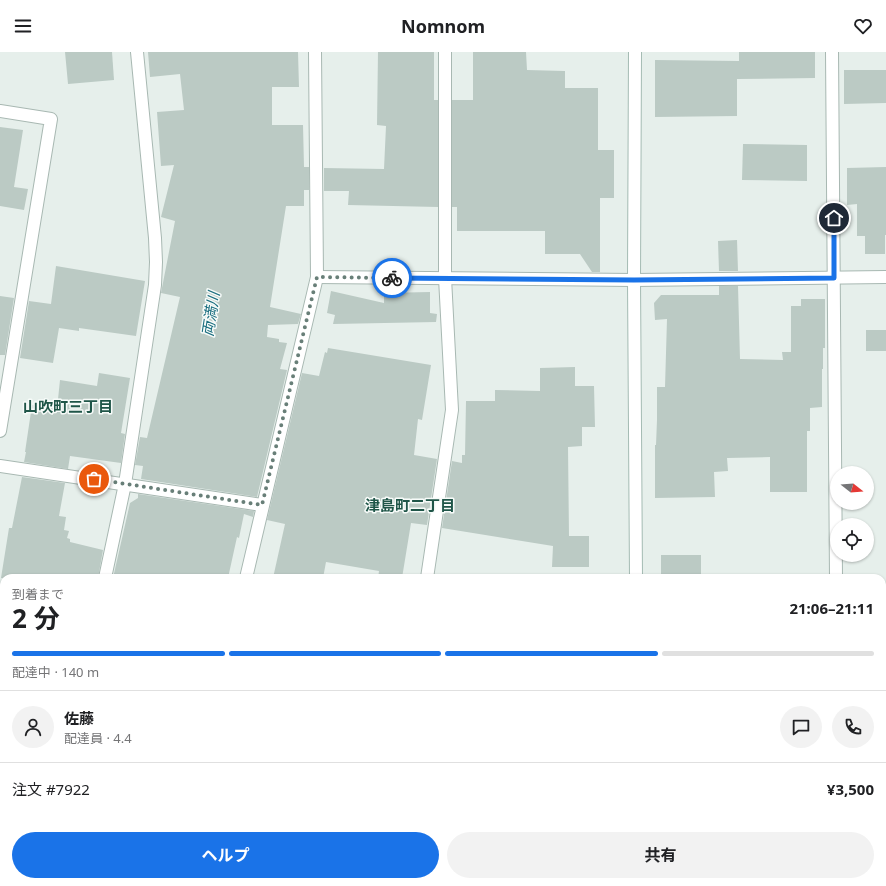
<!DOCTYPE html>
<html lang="ja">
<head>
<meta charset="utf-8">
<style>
  body { margin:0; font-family:"Noto Sans","Noto Sans JP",sans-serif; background:#f2f2f2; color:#202124; height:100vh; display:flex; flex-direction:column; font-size:15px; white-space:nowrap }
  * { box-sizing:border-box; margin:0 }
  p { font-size:13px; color:#757577 }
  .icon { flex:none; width:22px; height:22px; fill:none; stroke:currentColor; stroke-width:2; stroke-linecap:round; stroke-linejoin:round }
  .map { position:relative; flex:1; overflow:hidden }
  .drawer { position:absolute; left:0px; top:522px; width:886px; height:312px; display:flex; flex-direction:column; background:#fff; border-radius:12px 12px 0 0; box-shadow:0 1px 3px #0004 }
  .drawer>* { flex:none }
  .needle { width:26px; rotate:107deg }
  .controls { position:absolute; left:830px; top:414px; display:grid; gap:8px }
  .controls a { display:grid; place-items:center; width:44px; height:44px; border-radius:50%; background:#fff; box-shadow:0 1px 3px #0004; font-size:20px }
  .pin { position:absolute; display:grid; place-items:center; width:34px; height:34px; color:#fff; margin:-17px; border:2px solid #fff; border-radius:50%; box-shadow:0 1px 4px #0007 }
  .courier { position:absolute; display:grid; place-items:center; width:40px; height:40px; margin:-20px; border:3px solid #1a73e8; border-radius:50%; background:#fff; color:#222; box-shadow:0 1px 5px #0007 }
  .summary em { font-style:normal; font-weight:700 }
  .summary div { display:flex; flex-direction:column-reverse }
  .summary { display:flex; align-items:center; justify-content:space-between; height:68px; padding:0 12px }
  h1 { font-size:26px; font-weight:700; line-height:30px }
  .bar { display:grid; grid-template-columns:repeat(4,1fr); gap:6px 4px; align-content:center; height:48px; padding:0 12px }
  .bar i { height:5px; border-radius:3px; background:#e0e0e0 }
  .bar .active { background:#1a73e8 }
  .bar p { grid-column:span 4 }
  .line { display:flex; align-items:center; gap:10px; padding:0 12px; border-top:1px solid #e0e0e0 }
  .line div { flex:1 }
  .round { display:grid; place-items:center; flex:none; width:42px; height:42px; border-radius:21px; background:#f2f2f2 }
  .action { display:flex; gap:8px; margin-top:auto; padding:8px 12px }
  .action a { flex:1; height:46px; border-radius:24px; background:#1a73e8; color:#fff; font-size:16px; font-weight:700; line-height:46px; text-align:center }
  .action a+a { background:#f2f2f2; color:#202124 }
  header { display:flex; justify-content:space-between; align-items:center; height:52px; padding:0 12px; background:#fff; font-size:18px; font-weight:700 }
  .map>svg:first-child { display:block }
</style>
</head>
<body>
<header><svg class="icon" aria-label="menu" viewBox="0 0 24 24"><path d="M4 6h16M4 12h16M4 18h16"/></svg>Nomnom<svg class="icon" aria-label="heart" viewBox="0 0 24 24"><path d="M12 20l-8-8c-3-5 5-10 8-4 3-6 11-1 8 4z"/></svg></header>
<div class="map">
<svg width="886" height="834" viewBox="0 0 886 834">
  <rect width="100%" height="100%" fill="#e6efeb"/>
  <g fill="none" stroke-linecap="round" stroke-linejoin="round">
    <polyline stroke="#8ec9d4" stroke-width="7" points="86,834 87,830"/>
  </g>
  <g fill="#bbcac4">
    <polygon points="65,0 112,0 114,28 68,32"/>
    <polygon points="148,0 298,0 299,35 272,35 272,73 303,73 304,115 309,115 309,138 304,138 304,154 286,154 270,255 301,262 298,272 268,273 267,285 279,287 279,290 287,291 280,317 287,318 257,445 141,427 143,414 135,413 140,385 147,386 180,245 161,241 175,169 161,165 174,113 161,114 157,60 184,58 180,22 150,25"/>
    <polygon points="378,0 434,0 434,48 438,48 438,155 348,153 349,139 324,139 324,116 384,117 386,74 377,73"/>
    <polygon points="473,0 526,0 527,18 565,19 565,36 598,36 598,98 614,98 614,146 600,146 600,220 592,220 580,202 545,202 545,179 457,179 457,155 452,155 452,48 473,48"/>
    <polygon points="739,0 815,0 815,26 737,27 737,64 655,65 655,8 739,9"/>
    <polygon points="844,18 886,18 886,51 844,52"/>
    <polygon points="0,75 23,78 14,135 28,137 24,158 0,154"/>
    <polygon points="743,92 807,93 807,129 742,128"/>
    <polygon points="886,115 886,183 885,183 885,202 865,202 865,184 857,184 857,152 847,153 847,116"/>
    <polygon points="737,188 738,219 719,219 718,189"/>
    <polygon points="56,214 145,229 136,284 79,276 79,279 59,276 53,311 20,306 29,249 51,252"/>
    <polygon points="719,234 738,234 740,307 783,308 782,300 791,300 791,254 801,254 801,247 825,247 825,296 823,296 823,317 822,317 822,355 810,356 810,379 807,379 807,440 770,440 770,405 727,406 728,419 714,420 715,445 655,446 655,393 656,393 657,368 657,335 665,335 667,267 655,268 654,251 661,243 719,243"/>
    <polygon points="331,239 384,251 384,241 430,240 430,261 437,262 436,270 333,272 335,263 327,261"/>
    <polygon points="0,244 14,246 5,303 0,303"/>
    <rect x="866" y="278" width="20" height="21"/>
    <polygon points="328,296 431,313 422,368 418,367 414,403 437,407 427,473 411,471 402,526 378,526 379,519 326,510 323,526 273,526 285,472 267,468 302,321 319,324 325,300 327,301"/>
    <polygon points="575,315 575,334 594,334 595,375 582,375 582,394 568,395 569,484 589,484 589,515 552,515 553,494 442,476 452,409 462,411 462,403 465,403 466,349 495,349 495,338 540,339 540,316"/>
    <polygon points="99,321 130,326 121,381 125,382 121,411 70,404 68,417 24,410 26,400 25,400 32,353 57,357 60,328 97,334"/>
    <polygon points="22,425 65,431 59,464 66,465 64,478 69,479 67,486 70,487 70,490 103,498 98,526 1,526 9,476 12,476"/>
    <polygon points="138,442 254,459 253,465 244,462 239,486 237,485 228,526 113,526 130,451 138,446"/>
    <rect x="661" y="503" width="40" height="23"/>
  </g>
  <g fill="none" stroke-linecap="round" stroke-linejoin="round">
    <defs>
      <g id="street">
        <polyline points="832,0 836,526"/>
        <polyline points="0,59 51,67 0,379"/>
        <polyline points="317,225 634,228 886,225"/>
        <polyline points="0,414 262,453"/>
        <polyline points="105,526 125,432 155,233 156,210 155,186 137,0"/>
        <polyline points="246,526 317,225 315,0"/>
        <polyline points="427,526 452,358 445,226 445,0"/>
        <polyline points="882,628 886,628"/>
        <polyline points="39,834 40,830"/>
        <polyline points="198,834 198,830"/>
        <polyline points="372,834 373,830"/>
        <polyline points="835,834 835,830"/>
      </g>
      <g id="secondary">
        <polyline points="635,0 634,228 636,526"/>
        <polyline points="636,834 636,830"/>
      </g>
    </defs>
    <use href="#street" stroke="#a8b8b2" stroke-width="14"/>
    <use href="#secondary" stroke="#a4bbb3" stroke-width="14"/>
    <use href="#street" stroke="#fff" stroke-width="12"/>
    <use href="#secondary" stroke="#fff" stroke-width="12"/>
  </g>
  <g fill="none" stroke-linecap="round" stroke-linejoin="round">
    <polyline stroke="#687f78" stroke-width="4" stroke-dasharray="0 7.2" points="94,427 262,453 317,225 392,226"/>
    <polyline stroke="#1a73e8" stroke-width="5" points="392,226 634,228 834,226 834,166"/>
  </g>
  <g text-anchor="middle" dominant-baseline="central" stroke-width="3" stroke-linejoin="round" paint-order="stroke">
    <g font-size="15" font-style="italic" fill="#1c6f80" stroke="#f7fbf9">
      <text transform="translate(210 262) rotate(-81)">両満川</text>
    </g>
    <g font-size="15" font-weight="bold" fill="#1f5548" stroke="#f7fbf9">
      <text x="68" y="354">山吹町三丁目</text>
      <text x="410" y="453">津島町二丁目</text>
    </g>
  </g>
</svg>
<div class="controls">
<a><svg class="needle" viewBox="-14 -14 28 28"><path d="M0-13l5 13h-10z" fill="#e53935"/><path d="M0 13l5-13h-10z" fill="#757577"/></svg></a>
<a><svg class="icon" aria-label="locate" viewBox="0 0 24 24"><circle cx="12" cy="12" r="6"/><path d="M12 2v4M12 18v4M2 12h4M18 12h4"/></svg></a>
</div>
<div class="pin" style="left:94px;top:427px;background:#ea580c"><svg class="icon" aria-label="bag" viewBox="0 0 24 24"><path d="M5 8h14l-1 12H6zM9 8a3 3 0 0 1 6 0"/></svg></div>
<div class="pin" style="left:834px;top:166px;background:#1f2937"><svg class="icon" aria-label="home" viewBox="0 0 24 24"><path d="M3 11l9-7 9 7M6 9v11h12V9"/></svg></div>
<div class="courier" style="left:392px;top:226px"><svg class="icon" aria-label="bike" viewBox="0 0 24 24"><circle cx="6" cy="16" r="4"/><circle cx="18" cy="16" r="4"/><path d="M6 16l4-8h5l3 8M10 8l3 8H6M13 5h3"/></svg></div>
<section class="drawer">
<div class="summary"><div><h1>2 分</h1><p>到着まで</p></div><em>21:06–21:11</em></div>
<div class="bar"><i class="active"></i><i class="active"></i><i class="active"></i><i></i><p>配達中 · 140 m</p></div>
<div class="line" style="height:72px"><a class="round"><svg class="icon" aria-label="person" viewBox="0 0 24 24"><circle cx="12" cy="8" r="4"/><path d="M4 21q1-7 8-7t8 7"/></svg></a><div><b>佐藤</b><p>配達員 · 4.4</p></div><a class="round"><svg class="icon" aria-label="chat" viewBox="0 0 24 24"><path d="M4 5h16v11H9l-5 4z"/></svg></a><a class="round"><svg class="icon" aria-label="phone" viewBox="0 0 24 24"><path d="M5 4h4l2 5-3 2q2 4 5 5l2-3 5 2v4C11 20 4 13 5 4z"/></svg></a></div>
<div class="line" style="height:52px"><div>注文 #7922</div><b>¥3,500</b></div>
<div class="action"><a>ヘルプ</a><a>共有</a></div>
</section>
</div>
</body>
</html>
